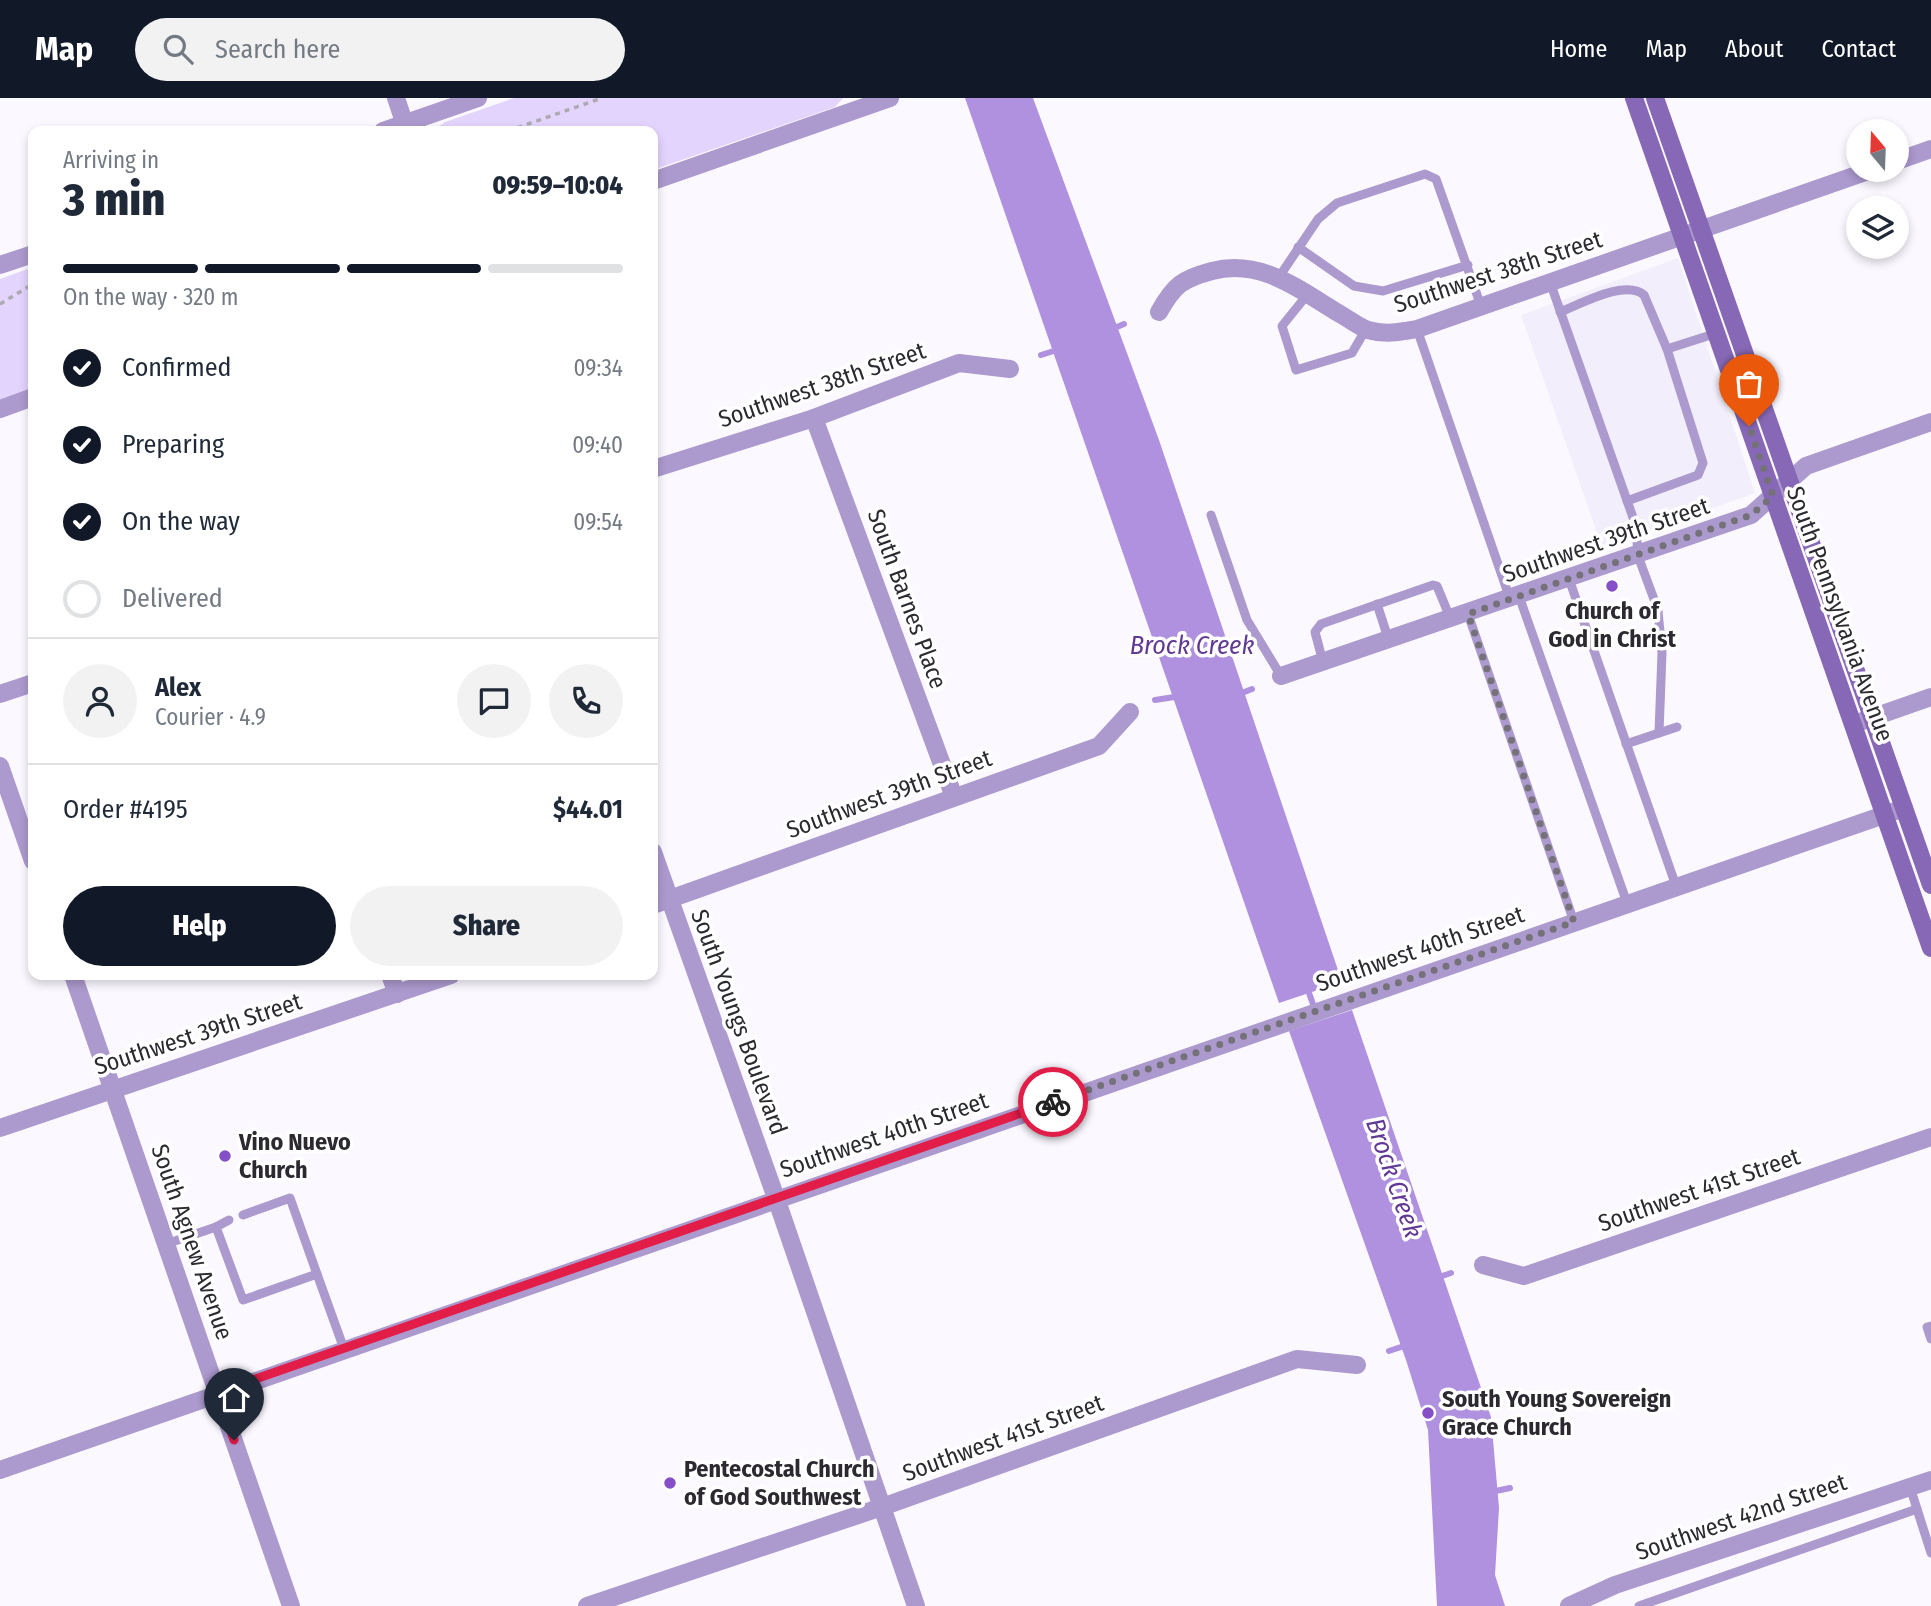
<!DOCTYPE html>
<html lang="en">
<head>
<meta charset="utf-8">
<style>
  body { margin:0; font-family:"Fira Sans Condensed",sans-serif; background:#f2f2f3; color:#1f2937; height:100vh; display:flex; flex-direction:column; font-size:26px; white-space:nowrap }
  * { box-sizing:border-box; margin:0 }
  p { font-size:23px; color:#747a83 }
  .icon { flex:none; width:38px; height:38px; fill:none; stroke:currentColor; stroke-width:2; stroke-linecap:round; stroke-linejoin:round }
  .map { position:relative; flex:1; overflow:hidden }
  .drawer { position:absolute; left:28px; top:28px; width:630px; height:854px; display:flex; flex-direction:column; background:#fff; border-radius:14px; box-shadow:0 4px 10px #0003 }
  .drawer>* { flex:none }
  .needle { width:46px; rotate:341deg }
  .fabs { position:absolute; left:1846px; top:21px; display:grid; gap:14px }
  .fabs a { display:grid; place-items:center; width:63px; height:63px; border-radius:50%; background:#fff; box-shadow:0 4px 10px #0003; font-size:35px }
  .pin { position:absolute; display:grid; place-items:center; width:60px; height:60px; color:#fff; margin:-72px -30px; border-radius:50% 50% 50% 0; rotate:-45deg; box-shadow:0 0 7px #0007 }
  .pin .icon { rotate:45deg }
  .courier { position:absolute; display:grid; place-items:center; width:70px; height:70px; margin:-35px; border:5px solid #e11d48; border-radius:50%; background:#fff; color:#222; box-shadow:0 2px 9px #0007 }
  .summary em { font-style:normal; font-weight:800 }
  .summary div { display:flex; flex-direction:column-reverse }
  .summary { display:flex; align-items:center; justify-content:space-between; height:119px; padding:0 35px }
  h1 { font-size:46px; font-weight:800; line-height:52px }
  .bar { display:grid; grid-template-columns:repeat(4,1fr); gap:10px 7px; align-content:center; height:84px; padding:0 35px }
  .bar i { height:9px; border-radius:5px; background:#e0e1e3 }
  .bar .current { background:#111827 }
  .bar p { grid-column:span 4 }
  .line { display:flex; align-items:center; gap:18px; padding:0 35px; border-top:2px solid #e0e1e3 }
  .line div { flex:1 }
  .round { display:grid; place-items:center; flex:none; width:74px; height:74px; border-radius:37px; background:#f2f2f3 }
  ol { padding:0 35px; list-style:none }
  li { display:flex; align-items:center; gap:21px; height:77px }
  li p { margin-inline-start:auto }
  li .icon { padding:7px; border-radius:50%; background:#111827; color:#fff; stroke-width:4 }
  li:last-child { color:#747a83 }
  li i { width:38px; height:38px; border:4px solid #e0e1e3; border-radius:50% }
  .cta { display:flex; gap:14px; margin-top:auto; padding:14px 35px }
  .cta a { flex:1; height:80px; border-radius:42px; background:#111827; color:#fff; font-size:28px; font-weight:800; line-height:80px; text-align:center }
  .cta a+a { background:#f2f2f3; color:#1f2937 }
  header { display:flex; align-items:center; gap:42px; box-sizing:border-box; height:98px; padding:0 35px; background:#111827; color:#fff }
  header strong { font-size:33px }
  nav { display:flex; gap:38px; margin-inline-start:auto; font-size:24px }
  .search { width:490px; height:63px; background:#f2f2f3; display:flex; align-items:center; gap:18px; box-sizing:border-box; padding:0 24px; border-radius:38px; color:#747a83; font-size:26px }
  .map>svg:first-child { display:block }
</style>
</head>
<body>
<header>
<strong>Map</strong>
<div class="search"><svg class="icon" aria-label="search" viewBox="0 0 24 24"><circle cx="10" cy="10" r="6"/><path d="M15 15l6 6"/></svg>Search here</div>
<nav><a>Home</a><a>Map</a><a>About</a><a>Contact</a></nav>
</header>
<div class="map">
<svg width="1931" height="1508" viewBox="0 0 1931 1508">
  <rect width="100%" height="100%" fill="#fbf9ff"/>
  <polygon fill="#f2eefb" points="1678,160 1755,395 1602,449 1521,217"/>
  <g fill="#e3d4fe">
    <polygon points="514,0 843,0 835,9 653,72 653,33 432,33 445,24"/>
    <polygon points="33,169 33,290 0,302 0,181"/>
  </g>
  <g fill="#af91df">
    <polygon points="965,0 1033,0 1159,342 1342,884 1279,905"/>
    <polygon points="1352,912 1491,1319 1499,1410 1495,1477 1505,1508 1437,1508 1428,1332 1406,1262 1289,933"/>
  </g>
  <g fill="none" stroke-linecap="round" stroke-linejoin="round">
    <g stroke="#af91df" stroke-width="6">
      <polyline points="1110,232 1124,226"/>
      <polyline points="1041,257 1060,251"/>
      <polyline points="1237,597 1252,591"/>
      <polyline points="1155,602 1181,598"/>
      <polyline points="1307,889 1315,912"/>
      <polyline points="1436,1180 1451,1175"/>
      <polyline points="1389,1253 1407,1247"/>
      <polyline points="1491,1394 1510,1390"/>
    </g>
    <g stroke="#acaab0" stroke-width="3.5" stroke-dasharray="5 5" stroke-linecap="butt">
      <polyline points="508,33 602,0"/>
      <polyline points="0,206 33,186"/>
    </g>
    <g stroke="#ac99ce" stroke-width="9">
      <polyline points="1298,149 1354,188 1383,193 1468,167"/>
      <polyline points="1279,179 1318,121 1337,105 1425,76 1436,81 1481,208"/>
      <polyline points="1550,184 1636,428 1638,458 1655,504"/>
      <polyline points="1307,197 1282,228 1296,272 1352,255 1366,231"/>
      <path d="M1560,214C1581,206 1625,181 1644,197L1667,251L1703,365L1698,377L1627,403"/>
      <polyline points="1417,231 1510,501"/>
      <polyline points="1667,251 1717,235"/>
      <polyline points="1211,417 1247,522 1281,578"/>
      <polyline points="1569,481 1676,788"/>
      <polyline points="1519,498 1627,805"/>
      <polyline points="1377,506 1389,543"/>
      <polyline points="1658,513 1662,555 1659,635"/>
      <polyline points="1468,516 1574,824"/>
      <polyline points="1323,564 1315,534 1321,526 1433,487 1437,488 1451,522"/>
      <polyline points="1626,646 1677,629"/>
      <polyline points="243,1117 290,1100 317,1176"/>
      <polyline points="216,1129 229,1122"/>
      <polyline points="166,1146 216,1129 243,1202 317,1176 344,1251"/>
      <polyline points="1931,1228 1927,1229 1931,1241"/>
      <polyline points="1910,1389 1931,1455"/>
      <polyline points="1639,1508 1917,1411"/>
    </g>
    <g stroke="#ac99ce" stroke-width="18">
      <polyline points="396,0 407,33"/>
      <polyline points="1897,63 1931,51"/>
      <path d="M1159,214C1174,187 1182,181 1212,173C1261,160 1300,192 1340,216C1349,221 1359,229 1368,232C1385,237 1400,234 1417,231L1871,72"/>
      <polyline points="814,320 954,699"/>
      <polyline points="653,371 814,320 959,265 1010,271"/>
      <polyline points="1281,578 1751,417 1806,368 1931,324"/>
      <polyline points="0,596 33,585"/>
      <polyline points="1854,626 1931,599"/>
      <polyline points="653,754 776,1100 916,1508"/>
      <polyline points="653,807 1099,648 1130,614"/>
      <polyline points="390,877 397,896"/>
      <polyline points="0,1030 451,877"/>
      <polyline points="1483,1167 1524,1178 1931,1039"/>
      <polyline points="0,1372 1904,710"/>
      <polyline points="587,1508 882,1409 1297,1261 1357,1267"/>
      <polyline points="1569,1508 1615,1487 1931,1382"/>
    </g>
    <g stroke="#ac99ce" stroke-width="18">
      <polyline points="383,33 478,0"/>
      <polyline points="653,83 890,0"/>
      <polyline points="0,167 33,156"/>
      <polyline points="0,311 33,299"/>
      <polyline points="0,668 33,763"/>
      <polyline points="73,877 291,1508"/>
    </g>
    <g stroke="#8768b6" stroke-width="18">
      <polyline points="1634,0 1931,850"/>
      <polyline points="1655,0 1931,787"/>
    </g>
  </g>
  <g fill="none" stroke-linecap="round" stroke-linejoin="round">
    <polyline stroke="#747278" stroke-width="7" stroke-dasharray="0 12.6" points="1053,1004 1574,824 1468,516 1751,417 1773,398 1749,328"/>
    <polyline stroke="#e11d48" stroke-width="9" points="234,1342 218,1294 1053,1004"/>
  </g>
  <g fill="#854fc7" stroke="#fff" stroke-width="2.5">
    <circle cx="1612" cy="488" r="7"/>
    <circle cx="225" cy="1058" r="7"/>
    <circle cx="1428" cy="1315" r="7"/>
    <circle cx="670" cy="1385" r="7"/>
  </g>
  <g text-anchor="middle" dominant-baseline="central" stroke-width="7" stroke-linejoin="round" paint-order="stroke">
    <g font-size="24" fill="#2c2a30" stroke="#fff">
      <text transform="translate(1498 174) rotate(-18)">Southwest 38th Street</text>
      <text transform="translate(822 287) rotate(-19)">Southwest 38th Street</text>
      <text transform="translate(1606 442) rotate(-19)">Southwest 39th Street</text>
      <text transform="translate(907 501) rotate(70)">South Barnes Place</text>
      <text transform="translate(1840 516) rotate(70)">South Pennsylvania Avenue</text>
      <text transform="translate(889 696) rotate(-20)">Southwest 39th Street</text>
      <text transform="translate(1420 851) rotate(-19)">Southwest 40th Street</text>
      <text transform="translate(739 924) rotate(70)">South Youngs Boulevard</text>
      <text transform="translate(198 936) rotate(-18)">Southwest 39th Street</text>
      <text transform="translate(884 1037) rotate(-19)">Southwest 40th Street</text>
      <text transform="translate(1699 1092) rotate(-19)">Southwest 41st Street</text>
      <text transform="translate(192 1144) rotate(71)">South Agnew Avenue</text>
      <text transform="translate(1003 1340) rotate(-20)">Southwest 41st Street</text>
      <text transform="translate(1741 1419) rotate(-19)">Southwest 42nd Street</text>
    </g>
    <g font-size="24" font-weight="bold" fill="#2c2a30" stroke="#fff" text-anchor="start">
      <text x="1612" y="513" text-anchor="middle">Church of<tspan x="1612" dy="28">God in Christ</tspan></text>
      <text x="239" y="1044">Vino Nuevo<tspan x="239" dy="28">Church</tspan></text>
      <text x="1442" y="1301">South Young Sovereign<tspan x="1442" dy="28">Grace Church</tspan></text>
      <text x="684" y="1371">Pentecostal Church<tspan x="684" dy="28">of God Southwest</tspan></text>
    </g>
    <g font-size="26" font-style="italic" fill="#613894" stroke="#fff">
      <text x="1192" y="547">Brock Creek</text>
      <text transform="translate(1394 1080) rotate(71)">Brock Creek</text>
    </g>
  </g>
</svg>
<div class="fabs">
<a><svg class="needle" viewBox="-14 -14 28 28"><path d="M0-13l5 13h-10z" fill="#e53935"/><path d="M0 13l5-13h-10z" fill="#747a83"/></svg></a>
<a><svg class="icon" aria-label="layers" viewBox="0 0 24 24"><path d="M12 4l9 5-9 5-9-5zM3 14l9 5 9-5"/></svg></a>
</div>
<div class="pin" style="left:1749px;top:328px;background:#ea580c"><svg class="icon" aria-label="bag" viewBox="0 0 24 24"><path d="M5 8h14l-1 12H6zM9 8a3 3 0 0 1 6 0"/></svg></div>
<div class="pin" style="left:234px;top:1342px;background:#1f2937"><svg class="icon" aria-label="home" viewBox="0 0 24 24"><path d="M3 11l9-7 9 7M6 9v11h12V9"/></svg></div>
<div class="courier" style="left:1053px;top:1004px"><svg class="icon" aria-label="bike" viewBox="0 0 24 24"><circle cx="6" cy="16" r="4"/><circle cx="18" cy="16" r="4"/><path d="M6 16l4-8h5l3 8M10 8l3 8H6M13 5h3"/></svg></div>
<section class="drawer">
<div class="summary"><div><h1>3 min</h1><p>Arriving in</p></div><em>09:59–10:04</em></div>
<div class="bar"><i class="current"></i><i class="current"></i><i class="current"></i><i></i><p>On the way · 320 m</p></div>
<ol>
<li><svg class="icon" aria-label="check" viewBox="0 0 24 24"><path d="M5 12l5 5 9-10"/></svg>Confirmed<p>09:34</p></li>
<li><svg class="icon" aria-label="check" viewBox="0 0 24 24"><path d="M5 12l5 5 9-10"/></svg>Preparing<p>09:40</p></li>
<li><svg class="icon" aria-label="check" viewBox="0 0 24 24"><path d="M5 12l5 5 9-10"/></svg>On the way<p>09:54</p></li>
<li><i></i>Delivered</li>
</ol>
<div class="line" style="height:126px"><a class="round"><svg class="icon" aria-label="person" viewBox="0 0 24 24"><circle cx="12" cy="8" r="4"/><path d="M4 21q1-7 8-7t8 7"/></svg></a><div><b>Alex</b><p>Courier · 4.9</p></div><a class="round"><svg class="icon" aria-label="chat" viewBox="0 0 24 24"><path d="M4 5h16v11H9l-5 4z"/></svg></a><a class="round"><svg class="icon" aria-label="phone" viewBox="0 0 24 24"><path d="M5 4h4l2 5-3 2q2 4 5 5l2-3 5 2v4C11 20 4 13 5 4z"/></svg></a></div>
<div class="line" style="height:91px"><div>Order #4195</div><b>$44.01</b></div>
<div class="cta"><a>Help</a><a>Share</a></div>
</section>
</div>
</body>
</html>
